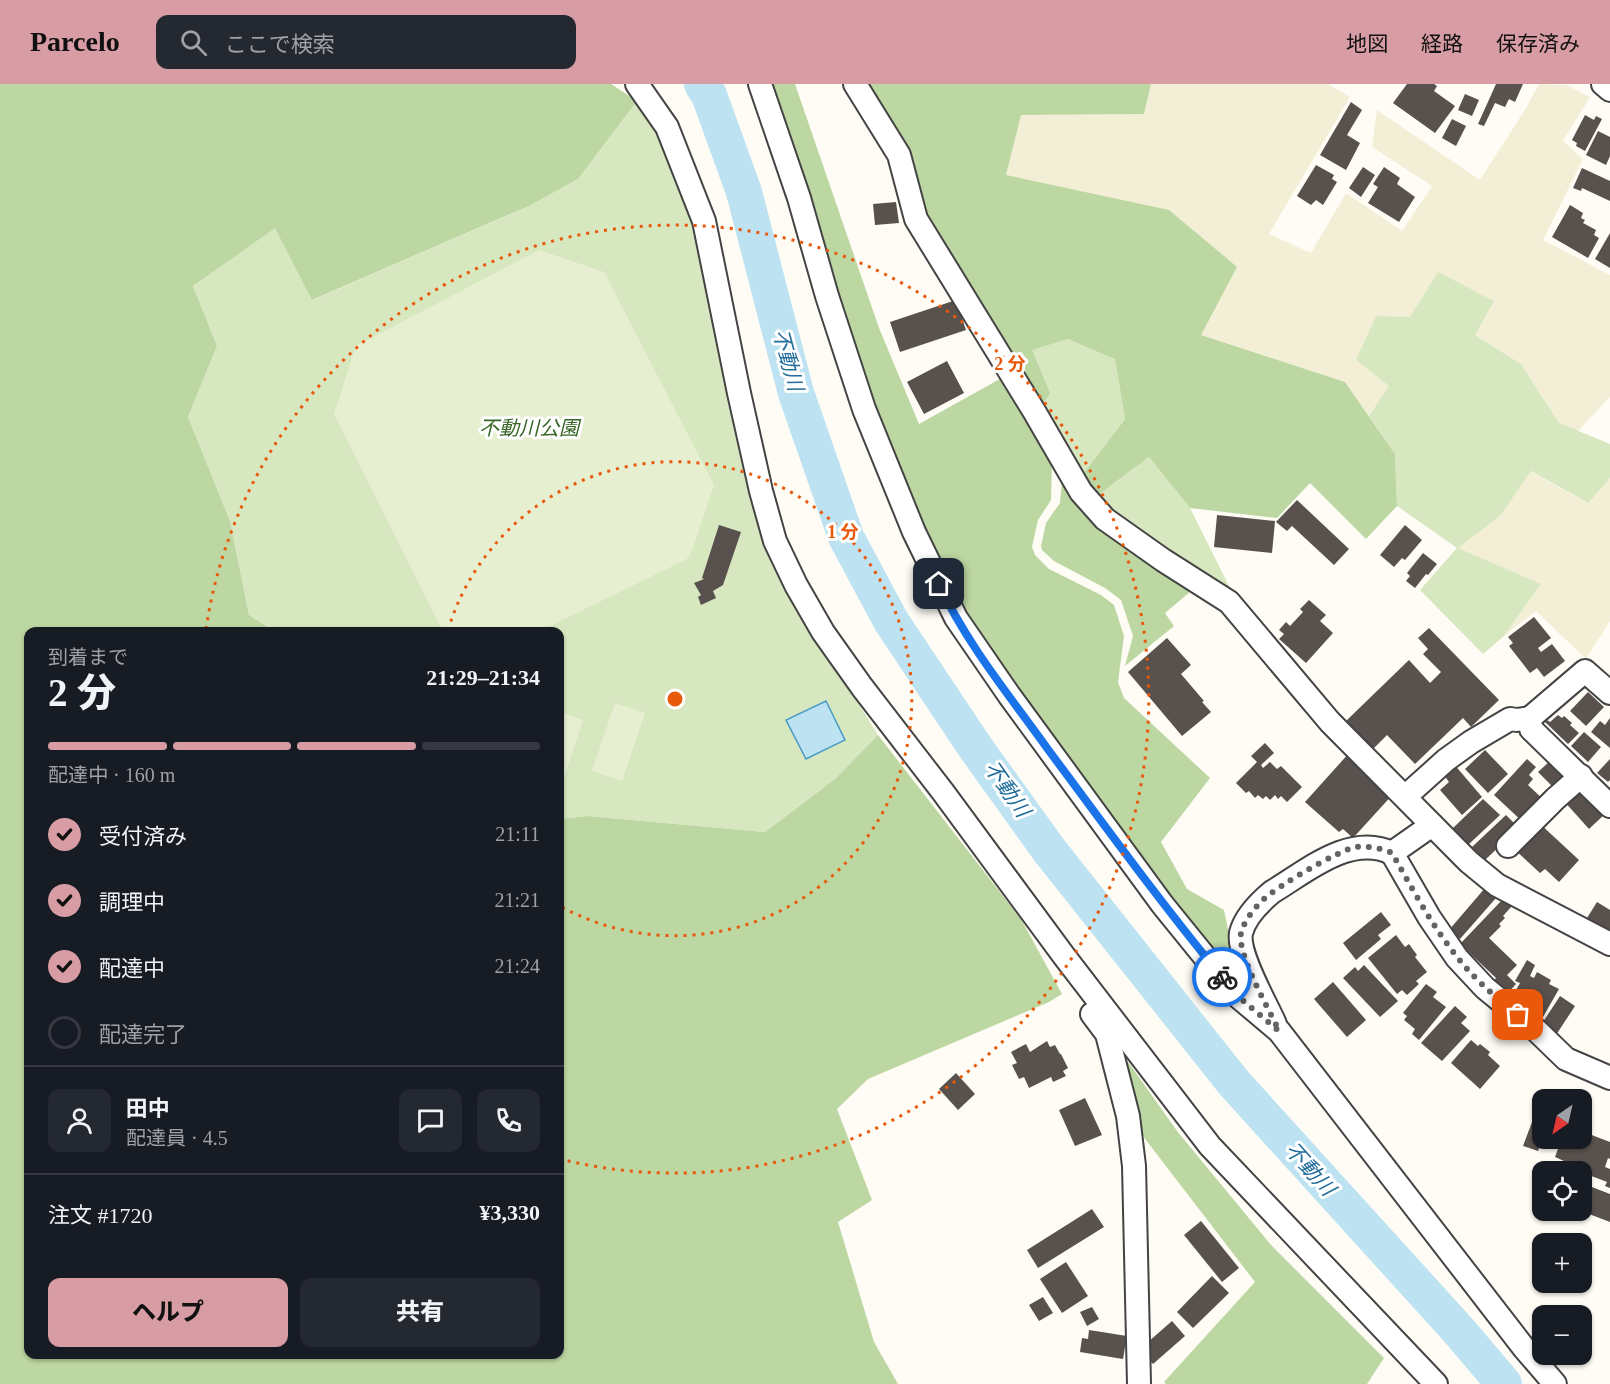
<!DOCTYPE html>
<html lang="ja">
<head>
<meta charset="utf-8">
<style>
  body { margin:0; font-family:"Times New Roman","Noto Sans JP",serif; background:#242831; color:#f1f3f6; height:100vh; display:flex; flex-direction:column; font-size:22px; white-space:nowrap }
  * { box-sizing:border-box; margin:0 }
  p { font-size:20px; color:#9ea1a6 }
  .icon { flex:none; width:33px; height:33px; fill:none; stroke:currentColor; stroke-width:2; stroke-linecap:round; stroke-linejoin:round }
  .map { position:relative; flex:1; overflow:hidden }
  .panel { position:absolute; left:24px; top:543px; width:540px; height:732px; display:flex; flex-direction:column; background:#171b24; border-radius:12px; box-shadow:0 2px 4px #0004 }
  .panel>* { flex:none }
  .needle { width:39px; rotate:214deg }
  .tools { position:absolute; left:1532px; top:1005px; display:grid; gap:12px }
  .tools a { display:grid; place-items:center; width:60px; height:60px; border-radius:12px; background:#171b24; box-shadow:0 2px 4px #0004; font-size:30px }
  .pin { position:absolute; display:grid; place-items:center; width:51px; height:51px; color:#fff; margin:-26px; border-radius:12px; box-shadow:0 3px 9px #0006 }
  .courier { position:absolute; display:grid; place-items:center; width:60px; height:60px; margin:-30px; border:4px solid #1a73e8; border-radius:50%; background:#fff; color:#222; box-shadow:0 2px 8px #0007 }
  .summary em { font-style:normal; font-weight:800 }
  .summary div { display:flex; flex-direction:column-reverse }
  .summary { display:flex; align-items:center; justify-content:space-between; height:102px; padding:0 24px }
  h1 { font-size:39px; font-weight:800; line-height:45px }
  .bar { display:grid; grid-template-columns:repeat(4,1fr); gap:9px 6px; align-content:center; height:72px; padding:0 24px }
  .bar i { height:8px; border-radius:4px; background:#363941 }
  .bar .on { background:#d79ca4 }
  .bar p { grid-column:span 4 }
  .line { display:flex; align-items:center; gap:15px; padding:0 24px; border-top:2px solid #363941 }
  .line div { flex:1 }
  .round { display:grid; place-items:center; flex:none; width:63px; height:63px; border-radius:12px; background:#242831 }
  ol { padding:0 24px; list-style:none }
  li { display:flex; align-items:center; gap:18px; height:66px }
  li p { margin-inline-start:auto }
  li .icon { padding:6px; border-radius:50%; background:#d79ca4; color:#111; stroke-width:4 }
  li:last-child { color:#9ea1a6 }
  li i { width:33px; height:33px; border:3px solid #363941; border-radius:50% }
  .cta { display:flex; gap:12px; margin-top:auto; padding:12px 24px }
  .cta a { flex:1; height:69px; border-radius:12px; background:#d79ca4; color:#111; font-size:24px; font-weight:800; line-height:69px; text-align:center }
  .cta a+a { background:#242831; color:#f1f3f6 }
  header { display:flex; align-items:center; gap:36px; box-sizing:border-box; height:84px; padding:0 30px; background:#d79ca4; color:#111 }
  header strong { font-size:28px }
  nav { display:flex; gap:33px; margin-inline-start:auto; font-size:21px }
  .search { width:420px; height:54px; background:#242831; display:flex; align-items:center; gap:15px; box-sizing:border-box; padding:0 21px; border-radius:12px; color:#9ea1a6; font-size:22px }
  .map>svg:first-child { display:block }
</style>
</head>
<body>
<header>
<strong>Parcelo</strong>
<div class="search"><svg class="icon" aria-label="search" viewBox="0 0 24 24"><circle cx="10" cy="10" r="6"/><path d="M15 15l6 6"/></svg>ここで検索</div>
<nav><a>地図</a><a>経路</a><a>保存済み</a></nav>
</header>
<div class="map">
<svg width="1610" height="1300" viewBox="0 0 1610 1300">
  <rect width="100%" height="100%" fill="#fefcf5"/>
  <g fill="#f3efd6">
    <polygon points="1151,0 1328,0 1350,13 1269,150 1311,169 1346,109 1402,147 1432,102 1372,63 1377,26 1480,96 1526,24 1539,0 1566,1 1590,13 1563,57 1583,75 1543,156 1610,191 1610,313 1577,348 1559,339 1521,280 1475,251 1389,302 1369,332 1345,298 1201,251 1006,91 1020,31 1144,30"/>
    <polygon points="1530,387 1587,419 1610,394 1610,537 1586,575 1536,527 1504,552 1541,500 1457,464 1500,432"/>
  </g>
  <g fill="#d7e7c0">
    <polygon points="637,17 652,37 684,102 788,506 878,651 835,695 765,748 587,732 560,735 560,548 274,547 249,531 230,437 188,333 217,262 193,202 275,143 313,216 531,121 578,95"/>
    <polygon points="1438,188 1494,217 1475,251 1521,280 1559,339 1610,360 1610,394 1588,419 1531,387 1500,432 1458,464 1541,500 1504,552 1483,570 1420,506 1457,464 1397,422 1395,370 1369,332 1389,302 1356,276 1376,232 1410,233"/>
    <polygon points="1068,255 1115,274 1125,335 1080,394 1040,324 1031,266"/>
    <polygon points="1149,373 1190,424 1236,516 1094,414"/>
  </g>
  <g fill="#bcd7a1">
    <polygon points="0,0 611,0 637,17 578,95 531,121 312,216 275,144 193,202 217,262 188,333 230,437 249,531 274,547 28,548 28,1270 560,1270 560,735 587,732 765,748 835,695 878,651 1021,835 1062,910 1049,918 868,995 837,1025 872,1116 838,1138 874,1258 898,1300 0,1300"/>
    <polygon points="769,0 795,0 879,244 919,340 1007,291 1052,377 1051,416 1038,436 1032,463 1035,471 1049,485 1101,511 1114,521 1124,552 1118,598 1124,614 1210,694 1161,758 1187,805 1224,826 1231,860 1263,920 1241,904 1170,815 963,530 923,445 873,322"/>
    <polygon points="861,0 1151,0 1144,30 1021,31 1006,91 1169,126 1237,183 1201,251 1345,298 1395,370 1397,422 1366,455 1310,399 1277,434 1190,424 1149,373 1094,414 1080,394 1125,335 1115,275 1068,255 1032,266 1050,309 1040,324 921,132"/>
    <polygon points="1063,385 1197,502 1165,529 1174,542 1125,582 1133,552 1121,516 1105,504 1054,477 1042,466 1041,462 1046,439 1060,419"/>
    <polygon points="1119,965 1177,1047 1271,1161 1384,1274 1367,1300 1166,1300 1164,1298 1255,1198 1139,1047"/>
  </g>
  <g fill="#e7efd1">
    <polygon points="539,166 604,188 714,401 692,467 687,475 540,547 447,547 441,544 334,330 356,262"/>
    <polygon points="615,619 645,629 622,697 592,687"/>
    <polygon points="560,628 583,636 560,705"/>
  </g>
  <polygon fill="#bde2f2" stroke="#4a9bc4" stroke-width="1.5" points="826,617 845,656 806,675 786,636"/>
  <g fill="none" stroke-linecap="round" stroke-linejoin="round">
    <polyline stroke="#bde2f2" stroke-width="36" points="702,0 709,11 744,108 796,309 846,453 891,537 975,663 1049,766 1234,999 1459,1247 1504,1300"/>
  </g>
  <g fill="#59514e">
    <polygon points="1407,0 1434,0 1437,2 1434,7 1455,22 1435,49 1393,19"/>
    <polygon points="1496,0 1523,0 1515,18 1509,15 1505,23 1495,19 1484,42 1478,40"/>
    <polygon points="1465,10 1479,16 1472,32 1458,26"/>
    <polygon points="1351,18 1362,26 1347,51 1360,59 1346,86 1320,71"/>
    <polygon points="1585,31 1594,36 1596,32 1602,35 1585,67 1576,62 1577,59 1572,56"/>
    <polygon points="1452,35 1466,42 1456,62 1442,54"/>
    <polygon points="1598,47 1610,53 1610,72 1606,81 1586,71"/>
    <polygon points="1316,81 1334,91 1332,95 1337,98 1323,121 1316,116 1311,121 1297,112"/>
    <polygon points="1363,83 1375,91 1361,113 1349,104"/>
    <polygon points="1384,83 1400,94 1397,100 1415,113 1399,138 1368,119 1378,103 1373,100"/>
    <polygon points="1582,84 1610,97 1610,117 1582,104 1581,107 1573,104"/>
    <polygon points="896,118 899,139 875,141 873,120"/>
    <polygon points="1570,121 1583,129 1581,134 1585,136 1583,139 1596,146 1594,151 1599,154 1588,174 1552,153"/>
    <polygon points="1610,149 1610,184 1595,175"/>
    <polygon points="956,216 966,246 900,268 890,238"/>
    <polygon points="947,277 964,309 924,330 907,298"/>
    <polygon points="1297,416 1349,465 1334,481 1292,442 1287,447 1276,438"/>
    <polygon points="1217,431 1275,437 1272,469 1214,463"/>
    <polygon points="719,441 741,448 723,501 713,507 716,514 701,521 698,513 701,511 694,499 704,495 702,494"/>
    <polygon points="1405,441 1422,456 1405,476 1402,474 1394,483 1380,471"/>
    <polygon points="1423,469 1437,480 1428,491 1426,490 1415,504 1406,497 1410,492 1407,489"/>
    <polygon points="1309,516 1326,531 1320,537 1333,549 1306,579 1279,555 1284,550 1279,546 1286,538 1290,542 1303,528 1300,525"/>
    <polygon points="1534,533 1551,554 1538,564 1541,568 1552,560 1565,577 1544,593 1537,584 1530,589 1509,562 1513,559 1508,553"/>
    <polygon points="1429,544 1499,616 1471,643 1463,634 1415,680 1387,651 1373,665 1346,637 1409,576 1430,599 1441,588 1423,570 1428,565 1418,554"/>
    <polygon points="1167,554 1191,581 1181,590 1204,617 1202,618 1211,628 1182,652 1128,588"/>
    <polygon points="1588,608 1604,623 1586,642 1570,627"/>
    <polygon points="1558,631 1562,634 1564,632 1572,639 1570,641 1579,649 1568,660 1545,638 1547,636 1550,638"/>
    <polygon points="1610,634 1610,664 1591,648 1600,637 1605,641"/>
    <polygon points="1584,648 1601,663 1588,678 1571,662"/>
    <polygon points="1265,659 1274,669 1261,681 1263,684 1270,678 1277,685 1281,682 1302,703 1287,718 1281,712 1278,715 1275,711 1270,716 1266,712 1263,715 1258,711 1255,714 1249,707 1246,709 1236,699 1257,678 1251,672"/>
    <polygon points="1485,666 1508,690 1488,709 1465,685"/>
    <polygon points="1350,668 1395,708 1353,754 1343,745 1339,748 1305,718"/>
    <polygon points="1527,675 1536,683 1529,691 1533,695 1528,701 1545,717 1524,739 1494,711"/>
    <polygon points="1610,675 1610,696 1608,698 1597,689"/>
    <polygon points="1550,677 1567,695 1556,706 1538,688"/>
    <polygon points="1453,679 1482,713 1462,731 1440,706 1449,698 1442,689"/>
    <polygon points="1579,700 1606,729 1589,745 1563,716"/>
    <polygon points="1483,715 1500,731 1468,761 1452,745"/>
    <polygon points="1506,731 1519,744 1485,776 1472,763"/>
    <polygon points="1538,738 1579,776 1559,798 1545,785 1540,789 1513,764"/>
    <polygon points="1485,804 1496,814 1460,855 1449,846"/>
    <polygon points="1504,814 1512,822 1503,832 1505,834 1499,840 1501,842 1489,854 1517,881 1507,891 1516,900 1504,913 1491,900 1496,894 1460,860"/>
    <polygon points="1597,818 1610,826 1610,848 1587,834"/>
    <polygon points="1381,828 1391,841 1378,851 1381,855 1356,876 1343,859"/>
    <polygon points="1396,851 1405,863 1409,860 1417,871 1415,873 1427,888 1416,897 1419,900 1407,911 1402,906 1397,910 1368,874"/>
    <polygon points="1527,876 1535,881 1530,892 1534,894 1537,888 1551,896 1549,900 1559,905 1543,933 1515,918 1519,911 1515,908 1520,899 1515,897"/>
    <polygon points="1364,881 1398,917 1380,933 1343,894 1355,883 1358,887"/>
    <polygon points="1333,898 1366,936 1347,953 1314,915"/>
    <polygon points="1426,900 1437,908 1433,913 1446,923 1419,956 1412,950 1415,945 1404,936 1407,932 1403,929"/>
    <polygon points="1560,912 1575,922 1556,951 1541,941"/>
    <polygon points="1455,922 1467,933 1461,939 1470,947 1442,977 1421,959"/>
    <polygon points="1471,956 1478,962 1480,960 1490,968 1488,971 1500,982 1480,1005 1451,979"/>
    <polygon points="1047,957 1050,963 1055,961 1060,970 1061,970 1068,984 1063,987 1066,992 1053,998 1051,993 1029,1004 1024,993 1019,995 1012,981 1017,979 1011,968 1026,960 1030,968"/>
    <polygon points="956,989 975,1010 958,1026 939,1005"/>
    <polygon points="1085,1014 1102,1051 1075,1062 1059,1026"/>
    <polygon points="1537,1025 1542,1027 1542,1056 1538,1067 1523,1062"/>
    <polygon points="1581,1047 1610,1058 1610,1075 1608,1074 1605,1083 1610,1085 1610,1104 1605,1102 1607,1098 1581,1088 1560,1088 1564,1077 1555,1073 1562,1054 1581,1054"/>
    <polygon points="1584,1100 1610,1110 1610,1138 1581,1127 1581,1108"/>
    <polygon points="1092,1125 1104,1143 1038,1184 1027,1166"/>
    <polygon points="1201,1137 1239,1184 1222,1198 1184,1151"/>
    <polygon points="1066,1178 1088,1212 1062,1229 1040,1195"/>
    <polygon points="1212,1192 1229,1209 1193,1244 1177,1228"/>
    <polygon points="1043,1213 1053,1229 1039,1237 1029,1221"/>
    <polygon points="1092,1223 1099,1235 1087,1242 1080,1228"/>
    <polygon points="1172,1237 1185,1252 1153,1280 1140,1265"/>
    <polygon points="1089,1246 1127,1252 1123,1275 1080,1268 1082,1254 1088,1255"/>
  </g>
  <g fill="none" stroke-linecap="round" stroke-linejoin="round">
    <defs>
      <g id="minor">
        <polyline points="637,0 667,43 704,137 739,309 761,407 775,457 796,501 823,548 862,603 943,708 1064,872 1210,1062 1436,1300"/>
        <polyline points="760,0 799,114 827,212 864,325 914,448 956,534 1009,611 1162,820 1235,910 1279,947 1524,1264 1555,1300"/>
        <polyline points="855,0 899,71 916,135 1034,327 1081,408 1105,435 1163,476 1229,518 1330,638 1469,778 1497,801 1610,860"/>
        <polyline points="1603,0 1610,6"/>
        <polyline points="1610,609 1585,587 1530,634 1531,645 1610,722"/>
        <polyline points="1406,712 1446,676 1471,658 1510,635 1517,636 1530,634"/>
        <polyline points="1432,741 1392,769 1429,833 1457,874 1485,904 1534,944 1566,975 1610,994"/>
        <polyline points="1508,762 1555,715 1581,692"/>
        <polyline points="1092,930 1107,950 1128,1032 1134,1082 1139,1300"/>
        <path d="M1275,940C1266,919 1237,870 1241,849C1245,833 1260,818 1272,808C1307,787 1350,749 1392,769"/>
      </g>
    </defs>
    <use href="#minor" stroke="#444" stroke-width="26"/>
    <use href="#minor" stroke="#fff" stroke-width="22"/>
  </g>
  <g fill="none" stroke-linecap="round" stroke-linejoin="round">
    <path stroke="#646361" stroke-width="6" stroke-dasharray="0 10.8" d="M1222,893L1235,910L1279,947C1269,925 1237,871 1241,849C1244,837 1255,823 1264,815C1276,803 1341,765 1356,763C1367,762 1381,764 1392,769C1412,804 1432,842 1458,874C1475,896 1496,913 1518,931"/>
    <path stroke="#1a73e8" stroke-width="8" d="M939,500C966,559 1009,611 1047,664C1104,741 1161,819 1222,893"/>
  </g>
  <g fill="none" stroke="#e8590c" stroke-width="3" stroke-dasharray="3 6">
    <path d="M448 546A237 237 0 1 1 560 822"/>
    <path d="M206 545A474 474 0 1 1 560 1075"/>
  </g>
  <g text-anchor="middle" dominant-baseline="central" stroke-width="6" stroke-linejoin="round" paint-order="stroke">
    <g font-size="20" font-style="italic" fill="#366525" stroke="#fff">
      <text x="529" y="344">不動川公園</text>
    </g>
    <g font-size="21" font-style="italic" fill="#226d9b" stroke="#fff">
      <text transform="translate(788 276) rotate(75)">不動川</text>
      <text transform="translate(1007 705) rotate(55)">不動川</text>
      <text transform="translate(1310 1085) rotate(48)">不動川</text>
    </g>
  </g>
  <circle cx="675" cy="615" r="9" fill="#e8590c" stroke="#fff" stroke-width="3"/>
  <g font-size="18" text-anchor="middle" font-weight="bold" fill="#e8590c" stroke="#fff" stroke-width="6" stroke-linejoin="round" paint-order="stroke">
    <text x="1010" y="286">2 分</text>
    <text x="843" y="454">1 分</text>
  </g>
</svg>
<div class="tools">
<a><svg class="needle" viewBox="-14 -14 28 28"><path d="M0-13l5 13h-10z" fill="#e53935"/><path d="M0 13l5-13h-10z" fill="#9ea1a6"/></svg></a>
<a><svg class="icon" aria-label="locate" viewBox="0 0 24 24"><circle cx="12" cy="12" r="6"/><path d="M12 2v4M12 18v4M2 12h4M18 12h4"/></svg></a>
<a>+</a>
<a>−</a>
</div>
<div class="pin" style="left:1518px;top:931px;background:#ea580c"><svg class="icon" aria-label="bag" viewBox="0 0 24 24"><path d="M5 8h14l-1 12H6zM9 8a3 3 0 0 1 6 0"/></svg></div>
<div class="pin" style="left:939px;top:500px;background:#1f2937"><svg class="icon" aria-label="home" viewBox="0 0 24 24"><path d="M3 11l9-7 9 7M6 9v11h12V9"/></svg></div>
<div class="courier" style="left:1222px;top:893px"><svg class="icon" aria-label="bike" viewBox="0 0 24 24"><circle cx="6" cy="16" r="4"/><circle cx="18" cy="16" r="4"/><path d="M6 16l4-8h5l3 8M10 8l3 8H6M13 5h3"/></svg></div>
<section class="panel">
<div class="summary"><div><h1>2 分</h1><p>到着まで</p></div><em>21:29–21:34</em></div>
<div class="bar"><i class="on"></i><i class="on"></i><i class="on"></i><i></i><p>配達中 · 160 m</p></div>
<ol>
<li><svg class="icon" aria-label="check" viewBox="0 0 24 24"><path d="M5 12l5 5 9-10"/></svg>受付済み<p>21:11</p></li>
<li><svg class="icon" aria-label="check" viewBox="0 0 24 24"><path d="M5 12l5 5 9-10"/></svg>調理中<p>21:21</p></li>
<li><svg class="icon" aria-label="check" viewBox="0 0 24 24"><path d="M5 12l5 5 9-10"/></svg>配達中<p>21:24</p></li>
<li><i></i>配達完了</li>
</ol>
<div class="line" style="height:108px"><a class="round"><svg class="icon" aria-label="person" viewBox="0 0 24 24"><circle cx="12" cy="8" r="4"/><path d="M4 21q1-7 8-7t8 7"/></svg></a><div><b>田中</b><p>配達員 · 4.5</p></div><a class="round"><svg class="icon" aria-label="chat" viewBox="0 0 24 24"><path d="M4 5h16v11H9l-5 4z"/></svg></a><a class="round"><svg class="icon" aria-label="phone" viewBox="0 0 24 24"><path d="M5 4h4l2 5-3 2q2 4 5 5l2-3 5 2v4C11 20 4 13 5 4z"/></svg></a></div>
<div class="line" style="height:78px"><div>注文 #1720</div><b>¥3,330</b></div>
<div class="cta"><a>ヘルプ</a><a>共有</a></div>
</section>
</div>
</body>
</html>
